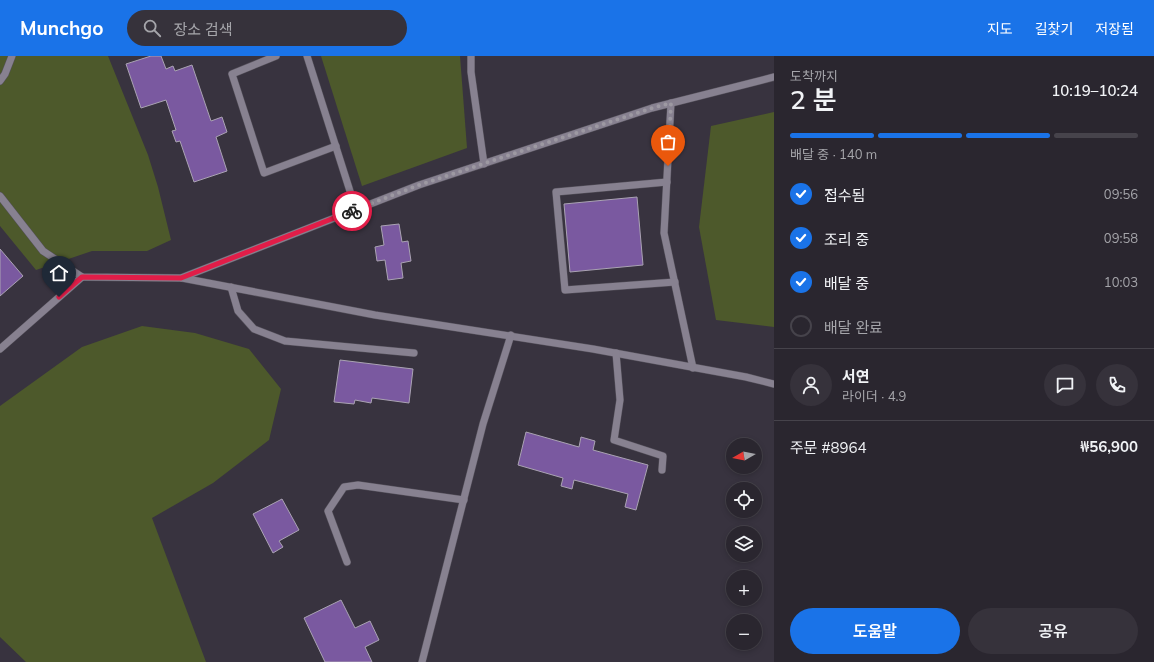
<!DOCTYPE html>
<html lang="ko">
<head>
<meta charset="utf-8">
<style>
  body { margin:0; font-family:Mulish,"Noto Sans KR",sans-serif; background:#36323b; color:#f1f3f6; height:100vh; display:flex; flex-direction:column; font-size:15px; white-space:nowrap }
  * { box-sizing:border-box; margin:0 }
  p { font-size:13px; color:#a5a5aa }
  .icon { flex:none; width:22px; height:22px; fill:none; stroke:currentColor; stroke-width:2; stroke-linecap:round; stroke-linejoin:round }
  .map { position:relative; flex:1; overflow:hidden }
  .sheet { display:flex; flex-direction:column; background:#2a262f; width:380px }
  .sheet>* { flex:none }
  .needle { width:26px; rotate:261deg }
  .controls { position:absolute; left:726px; top:382px; display:grid; gap:8px }
  .controls a { display:grid; place-items:center; width:36px; height:36px; border-radius:50%; background:#2a262f; box-shadow:0 2px 6px #0003,0 0 0 1px #46434b; font-size:20px }
  .pin { position:absolute; display:grid; place-items:center; width:34px; height:34px; color:#fff; margin:-41px -17px; border-radius:50% 50% 50% 0; rotate:-45deg; box-shadow:0 0 4px #0007 }
  .pin .icon { rotate:45deg }
  .courier { position:absolute; display:grid; place-items:center; width:40px; height:40px; margin:-20px; border:3px solid #e11d48; border-radius:50%; background:#fff; color:#222; box-shadow:0 1px 5px #0007 }
  .head em { font-style:normal; font-weight:600 }
  .head div { display:flex; flex-direction:column-reverse }
  .head { display:flex; align-items:center; justify-content:space-between; height:68px; padding:0 16px }
  h1 { font-size:26px; font-weight:600; line-height:30px }
  .bar { display:grid; grid-template-columns:repeat(4,1fr); gap:6px 4px; align-content:center; height:48px; padding:0 16px }
  .bar i { height:5px; border-radius:3px; background:#46434b }
  .bar .on { background:#1a73e8 }
  .bar p { grid-column:span 4 }
  .line { display:flex; align-items:center; gap:10px; padding:0 16px; border-top:1px solid #46434b }
  .line div { flex:1 }
  .round { display:grid; place-items:center; flex:none; width:42px; height:42px; border-radius:21px; background:#36323b }
  ol { padding:0 16px; list-style:none }
  li { display:flex; align-items:center; gap:12px; height:44px }
  li p { margin-inline-start:auto }
  li .icon { padding:4px; border-radius:50%; background:#1a73e8; color:#fff; stroke-width:4 }
  li:last-child { color:#a5a5aa }
  li i { width:22px; height:22px; border:2px solid #46434b; border-radius:50% }
  .cta { display:flex; gap:8px; margin-top:auto; padding:8px 16px }
  .cta a { flex:1; height:46px; border-radius:24px; background:#1a73e8; color:#fff; font-size:16px; font-weight:600; line-height:46px; text-align:center }
  .cta a+a { background:#36323b; color:#f1f3f6 }
  header { display:flex; align-items:center; gap:24px; box-sizing:border-box; height:56px; padding:0 20px; background:#1a73e8; color:#fff }
  header strong { font-size:19px }
  nav { display:flex; gap:22px; margin-inline-start:auto; font-size:14px }
  .search { width:280px; height:36px; background:#36323b; display:flex; align-items:center; gap:10px; box-sizing:border-box; padding:0 14px; border-radius:22px; color:#a5a5aa; font-size:15px }
  main { display:flex; flex:1; min-height:0 }
  .map>svg:first-child { display:block }
</style>
</head>
<body>
<header>
<strong>Munchgo</strong>
<div class="search"><svg class="icon" aria-label="search" viewBox="0 0 24 24"><circle cx="10" cy="10" r="6"/><path d="M15 15l6 6"/></svg>장소 검색</div>
<nav><a>지도</a><a>길찾기</a><a>저장됨</a></nav>
</header>
<main>
<div class="map">
<svg width="774" height="606" viewBox="0 0 774 606">
  <rect width="100%" height="100%" fill="#38333f"/>
  <g fill="#4d592b">
    <polygon points="0,0 108,0 148,99 158,131 171,184 147,195 92,195 36,214 0,170"/>
    <polygon points="321,0 460,0 467,92 362,130"/>
    <polygon points="774,56 774,271 716,264 699,171 711,70"/>
    <polygon points="142,270 195,277 249,293 281,333 269,384 213,427 152,462 206,606 26,606 0,581 0,350 82,291"/>
  </g>
  <g fill="#7a59a0" stroke="#aaa3b3">
    <polygon points="151,0 161,0 166,13 173,10 175,15 192,9 211,65 222,61 227,76 216,81 227,115 194,126 180,85 176,86 172,75 176,74 166,44 141,52 126,8"/>
    <polygon points="637,141 643,209 570,216 564,148"/>
    <polygon points="399,168 402,186 408,185 411,205 401,207 403,222 388,224 385,204 377,205 375,191 384,189 381,170"/>
    <polygon points="0,193 23,220 0,240"/>
    <polygon points="340,304 413,313 409,347 372,342 371,347 355,344 354,348 334,346"/>
    <polygon points="526,376 579,391 581,381 595,385 593,394 648,409 636,454 625,451 628,438 574,424 572,433 561,430 563,422 518,409"/>
    <polygon points="282,443 299,474 279,485 283,491 273,497 253,458"/>
    <polygon points="341,544 355,572 370,565 379,584 365,591 372,606 325,606 304,562"/>
  </g>
  <g fill="none" stroke-linecap="round" stroke-linejoin="round">
    <defs>
      <g id="minor">
        <polyline points="276,0 232,18 264,117 336,90"/>
        <polyline points="307,0 356,154"/>
        <polyline points="471,0 471,16 484,108"/>
        <polyline points="0,25 5,18 12,0"/>
        <polyline points="671,47 664,177 693,312"/>
        <polyline points="667,126 556,136 565,234 675,226"/>
        <polyline points="0,140 43,195 82,221 181,222 419,129 652,52 774,21"/>
        <polyline points="182,222 375,259 593,293 746,321 774,328"/>
        <polyline points="231,231 238,255 254,273 285,285 414,297"/>
        <polyline points="0,293 82,221"/>
        <polyline points="616,297 620,344 614,384 663,400 662,414"/>
        <polyline points="347,506 328,455 344,431 358,429 464,444"/>
        <polyline points="422,606 483,368 511,279"/>
      </g>
    </defs>
    <use href="#minor" stroke="#55515b" stroke-width="8"/>
    <use href="#minor" stroke="#878190" stroke-width="7"/>
  </g>
  <g fill="none" stroke-linecap="round" stroke-linejoin="round">
    <polyline stroke="#9d99a2" stroke-width="4" stroke-dasharray="0 7.2" points="352,155 419,129 652,52 671,47 668,110"/>
    <polyline stroke="#e11d48" stroke-width="5" points="59,241 82,221 181,222 352,155"/>
  </g>
</svg>
<div class="controls">
<a><svg class="needle" viewBox="-14 -14 28 28"><path d="M0-13l5 13h-10z" fill="#e53935"/><path d="M0 13l5-13h-10z" fill="#a5a5aa"/></svg></a>
<a><svg class="icon" aria-label="locate" viewBox="0 0 24 24"><circle cx="12" cy="12" r="6"/><path d="M12 2v4M12 18v4M2 12h4M18 12h4"/></svg></a>
<a><svg class="icon" aria-label="layers" viewBox="0 0 24 24"><path d="M12 4l9 5-9 5-9-5zM3 14l9 5 9-5"/></svg></a>
<a>+</a>
<a>−</a>
</div>
<div class="pin" style="left:668px;top:110px;background:#ea580c"><svg class="icon" aria-label="bag" viewBox="0 0 24 24"><path d="M5 8h14l-1 12H6zM9 8a3 3 0 0 1 6 0"/></svg></div>
<div class="pin" style="left:59px;top:241px;background:#1f2937"><svg class="icon" aria-label="home" viewBox="0 0 24 24"><path d="M3 11l9-7 9 7M6 9v11h12V9"/></svg></div>
<div class="courier" style="left:352px;top:155px"><svg class="icon" aria-label="bike" viewBox="0 0 24 24"><circle cx="6" cy="16" r="4"/><circle cx="18" cy="16" r="4"/><path d="M6 16l4-8h5l3 8M10 8l3 8H6M13 5h3"/></svg></div>
</div>
<section class="sheet">
<div class="head"><div><h1>2 분</h1><p>도착까지</p></div><em>10:19–10:24</em></div>
<div class="bar"><i class="on"></i><i class="on"></i><i class="on"></i><i></i><p>배달 중 · 140 m</p></div>
<ol>
<li><svg class="icon" aria-label="check" viewBox="0 0 24 24"><path d="M5 12l5 5 9-10"/></svg>접수됨<p>09:56</p></li>
<li><svg class="icon" aria-label="check" viewBox="0 0 24 24"><path d="M5 12l5 5 9-10"/></svg>조리 중<p>09:58</p></li>
<li><svg class="icon" aria-label="check" viewBox="0 0 24 24"><path d="M5 12l5 5 9-10"/></svg>배달 중<p>10:03</p></li>
<li><i></i>배달 완료</li>
</ol>
<div class="line" style="height:72px"><a class="round"><svg class="icon" aria-label="person" viewBox="0 0 24 24"><circle cx="12" cy="8" r="4"/><path d="M4 21q1-7 8-7t8 7"/></svg></a><div><b>서연</b><p>라이더 · 4.9</p></div><a class="round"><svg class="icon" aria-label="chat" viewBox="0 0 24 24"><path d="M4 5h16v11H9l-5 4z"/></svg></a><a class="round"><svg class="icon" aria-label="phone" viewBox="0 0 24 24"><path d="M5 4h4l2 5-3 2q2 4 5 5l2-3 5 2v4C11 20 4 13 5 4z"/></svg></a></div>
<div class="line" style="height:52px"><div>주문 #8964</div><b>₩56,900</b></div>
<div class="cta"><a>도움말</a><a>공유</a></div>
</section>
</main>
</body>
</html>
